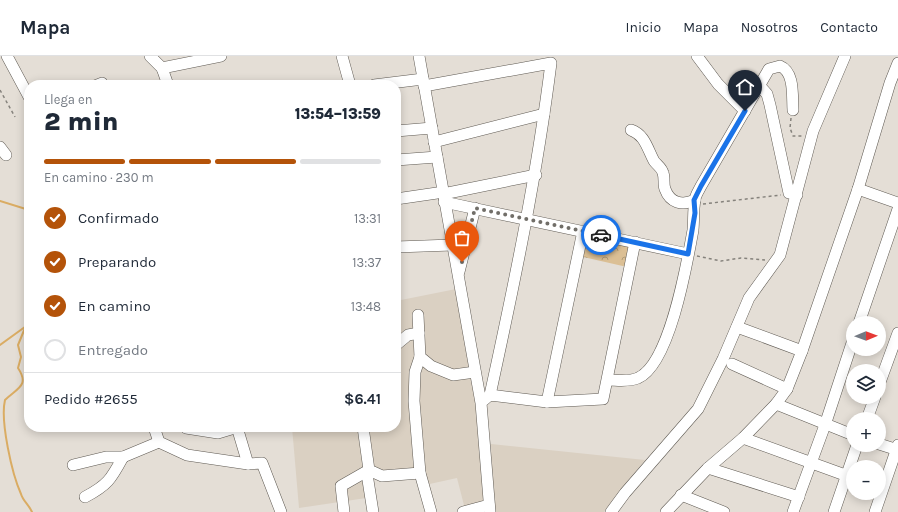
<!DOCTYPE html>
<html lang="es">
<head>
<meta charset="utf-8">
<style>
  body { margin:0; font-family:Karla,sans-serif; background:#f6f6f7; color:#1f2937; height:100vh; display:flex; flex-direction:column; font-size:15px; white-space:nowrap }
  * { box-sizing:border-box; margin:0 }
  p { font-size:13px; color:#747a83 }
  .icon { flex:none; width:22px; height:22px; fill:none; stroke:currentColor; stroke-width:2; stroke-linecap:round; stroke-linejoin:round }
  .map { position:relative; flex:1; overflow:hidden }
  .details { position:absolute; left:24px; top:24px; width:377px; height:352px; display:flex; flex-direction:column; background:#fff; border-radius:16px; box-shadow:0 2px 10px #0003 }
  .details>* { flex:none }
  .needle { width:26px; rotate:89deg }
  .fabs { position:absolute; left:846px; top:260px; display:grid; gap:8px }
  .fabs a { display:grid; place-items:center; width:40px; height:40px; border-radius:50%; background:#fff; box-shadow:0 2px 10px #0003; font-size:20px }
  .pin { position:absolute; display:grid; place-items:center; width:34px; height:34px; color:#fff; margin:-41px -17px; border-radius:50% 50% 50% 0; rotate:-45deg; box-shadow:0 0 4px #0007 }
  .pin .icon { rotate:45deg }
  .courier { position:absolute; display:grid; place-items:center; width:40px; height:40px; margin:-20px; border:3px solid #1a73e8; border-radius:50%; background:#fff; color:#222; box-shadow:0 1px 5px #0007 }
  .headline em { font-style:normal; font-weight:800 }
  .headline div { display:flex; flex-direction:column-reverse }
  .headline { display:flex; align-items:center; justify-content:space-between; height:68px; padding:0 20px }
  h1 { font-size:26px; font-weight:800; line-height:30px }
  .bar { display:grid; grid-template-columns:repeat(4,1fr); gap:6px 4px; align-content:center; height:48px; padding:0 20px }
  .bar i { height:5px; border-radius:3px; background:#e0e1e3 }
  .bar .selected { background:#b45309 }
  .bar p { grid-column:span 4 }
  .line { display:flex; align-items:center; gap:10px; padding:0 20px; border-top:1px solid #e0e1e3 }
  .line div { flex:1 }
  ol { padding:0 20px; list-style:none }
  li { display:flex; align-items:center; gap:12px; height:44px }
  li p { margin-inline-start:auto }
  li .icon { padding:4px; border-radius:50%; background:#b45309; color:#fff; stroke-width:4 }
  li:last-child { color:#747a83 }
  li i { width:22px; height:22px; border:2px solid #e0e1e3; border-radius:50% }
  header { display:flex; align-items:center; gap:24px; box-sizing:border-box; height:56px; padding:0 20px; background:#fff; border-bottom:1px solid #e0e1e3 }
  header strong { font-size:19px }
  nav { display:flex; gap:22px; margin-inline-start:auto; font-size:14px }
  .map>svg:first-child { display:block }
</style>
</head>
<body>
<header>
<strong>Mapa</strong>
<nav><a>Inicio</a><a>Mapa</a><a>Nosotros</a><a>Contacto</a></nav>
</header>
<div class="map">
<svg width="898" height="456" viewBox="0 0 898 456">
  <defs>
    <pattern id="forest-crowns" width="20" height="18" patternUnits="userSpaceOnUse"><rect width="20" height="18" fill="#dbbf94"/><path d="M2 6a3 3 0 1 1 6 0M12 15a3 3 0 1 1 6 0" fill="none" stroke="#b29c79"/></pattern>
  </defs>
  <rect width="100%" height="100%" fill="#e4ded6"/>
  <g fill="#dad0c2">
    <polygon points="456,233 477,346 485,448 465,453 457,422 425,429 423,420 371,424 373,441 299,452 292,371 396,371 396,245"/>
    <polygon points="491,388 645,404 604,456 493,456"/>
  </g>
  <polygon fill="url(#forest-crowns)" points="583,180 631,190 627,211 579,200"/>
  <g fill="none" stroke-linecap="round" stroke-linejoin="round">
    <g stroke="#daac63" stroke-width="2">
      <polyline points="0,145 29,154"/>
      <path d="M25,272L18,289L21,301L18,312C30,330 17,332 5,344C0,365 12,418 21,438C23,445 29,449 32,456"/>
      <polyline points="0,289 29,268"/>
    </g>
    <defs>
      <g id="minor">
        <polyline points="7,0 29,41"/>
        <polyline points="150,0 162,12 221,0"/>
        <polyline points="342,0 350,29"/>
        <polyline points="419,0 481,347 490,456"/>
        <polyline points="697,0 718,28 745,55"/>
        <polyline points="162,12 168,29"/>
        <polyline points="97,29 102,27"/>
        <polyline points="374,29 423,23"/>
        <polyline points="759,29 767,38 770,49 789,137 797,139"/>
        <path d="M424,30L551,7C537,119 514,229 490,339"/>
        <path d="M631,74C645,79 647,92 654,105C657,109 662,112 663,117C665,122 663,128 665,133C670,147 682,150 695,144"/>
        <polyline points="396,75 432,72"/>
        <polyline points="434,86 544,58"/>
        <polyline points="0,91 6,99"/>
        <polyline points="396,104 437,101"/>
        <polyline points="858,133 898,147"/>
        <polyline points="443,138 536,119"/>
        <polyline points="396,143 437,137"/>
        <polyline points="444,146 688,198"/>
        <polyline points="396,191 452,189"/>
        <polyline points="459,216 475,152"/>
        <polyline points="418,259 420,301 431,310 453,319 475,316"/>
        <polyline points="859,267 898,153"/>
        <polyline points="737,271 802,295"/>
        <polyline points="396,289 408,279 419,277"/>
        <polyline points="420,301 415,316 414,345 420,417 431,456"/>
        <polyline points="732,308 787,333"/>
        <path d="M608,324C617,324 630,326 638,322C670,308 687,207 693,174C694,164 693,154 695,144C695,140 699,134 701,130L769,13L780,10C795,16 792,41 793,54"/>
        <polyline points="879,329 898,277"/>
        <polyline points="484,344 490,339 547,346 603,343 635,186"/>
        <polyline points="547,346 583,175"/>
        <polyline points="776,348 853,379"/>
        <polyline points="867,363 875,341"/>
        <polyline points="154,371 159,386 187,399 248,408 262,407 281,456"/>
        <polyline points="237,371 248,408"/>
        <polyline points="363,371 369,414 382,420 420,417"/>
        <polyline points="186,372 218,377 238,371"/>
        <polyline points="743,382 845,419"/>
        <polyline points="879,388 898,394"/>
        <polyline points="73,409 106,401 123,401 159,386"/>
        <polyline points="708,412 799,441"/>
        <polyline points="369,414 367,418 373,456"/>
        <polyline points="681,439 724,456"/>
        <path d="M85,441C108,429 111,423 123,401"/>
        <polyline points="344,456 341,430 369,414"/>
        <polyline points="463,456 489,449"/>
        <polyline points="611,456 625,437 698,353 723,303 749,242 780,199 813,75 845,0"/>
        <polyline points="666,456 708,412 743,382 776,348 787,333 802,295 858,133 890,27 898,7"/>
        <polyline points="793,456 825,369 853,284"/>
        <polyline points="834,456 857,389"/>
        <polyline points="875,456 898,389"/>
      </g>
    </defs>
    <use href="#minor" stroke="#5f5a53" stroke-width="12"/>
    <g stroke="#85827c" stroke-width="1.5" stroke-dasharray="3 3" stroke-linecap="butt">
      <polyline points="0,34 15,61"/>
      <polyline points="791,62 790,72 793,80 802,80"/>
      <polyline points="703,148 781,139"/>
      <polyline points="697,200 721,205 741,202 765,204"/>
    </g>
    <use href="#minor" stroke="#fff" stroke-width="11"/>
  </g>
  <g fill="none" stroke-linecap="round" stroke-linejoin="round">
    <polyline stroke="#716e68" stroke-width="4" stroke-dasharray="0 7.2" points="462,206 475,152 601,179"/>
    <polyline stroke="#1a73e8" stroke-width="5" points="601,179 688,198 695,157 694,144 701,130 745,55"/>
  </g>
</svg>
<div class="fabs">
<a><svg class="needle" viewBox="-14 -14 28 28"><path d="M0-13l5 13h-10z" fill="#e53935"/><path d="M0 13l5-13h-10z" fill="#747a83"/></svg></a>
<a><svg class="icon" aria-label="layers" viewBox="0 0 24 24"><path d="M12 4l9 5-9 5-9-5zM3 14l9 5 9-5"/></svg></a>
<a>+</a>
<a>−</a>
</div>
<div class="pin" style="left:462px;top:206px;background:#ea580c"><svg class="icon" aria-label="bag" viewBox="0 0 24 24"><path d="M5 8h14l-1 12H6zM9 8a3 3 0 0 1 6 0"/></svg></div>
<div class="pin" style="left:745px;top:55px;background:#1f2937"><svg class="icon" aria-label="home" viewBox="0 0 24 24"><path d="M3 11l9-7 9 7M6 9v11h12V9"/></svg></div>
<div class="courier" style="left:601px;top:179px"><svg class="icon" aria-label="car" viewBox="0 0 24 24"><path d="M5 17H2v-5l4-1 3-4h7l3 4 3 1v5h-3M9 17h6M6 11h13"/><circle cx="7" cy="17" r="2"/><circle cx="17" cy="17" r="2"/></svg></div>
<section class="details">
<div class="headline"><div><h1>2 min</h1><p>Llega en</p></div><em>13:54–13:59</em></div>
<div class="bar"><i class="selected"></i><i class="selected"></i><i class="selected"></i><i></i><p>En camino · 230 m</p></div>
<ol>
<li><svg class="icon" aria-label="check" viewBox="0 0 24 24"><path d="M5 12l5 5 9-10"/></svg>Confirmado<p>13:31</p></li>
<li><svg class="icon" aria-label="check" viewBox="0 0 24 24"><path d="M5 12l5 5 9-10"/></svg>Preparando<p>13:37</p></li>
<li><svg class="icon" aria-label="check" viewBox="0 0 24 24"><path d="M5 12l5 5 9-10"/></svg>En camino<p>13:48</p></li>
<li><i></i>Entregado</li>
</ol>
<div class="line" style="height:52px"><div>Pedido #2655</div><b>$6.41</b></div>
</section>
</div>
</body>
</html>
